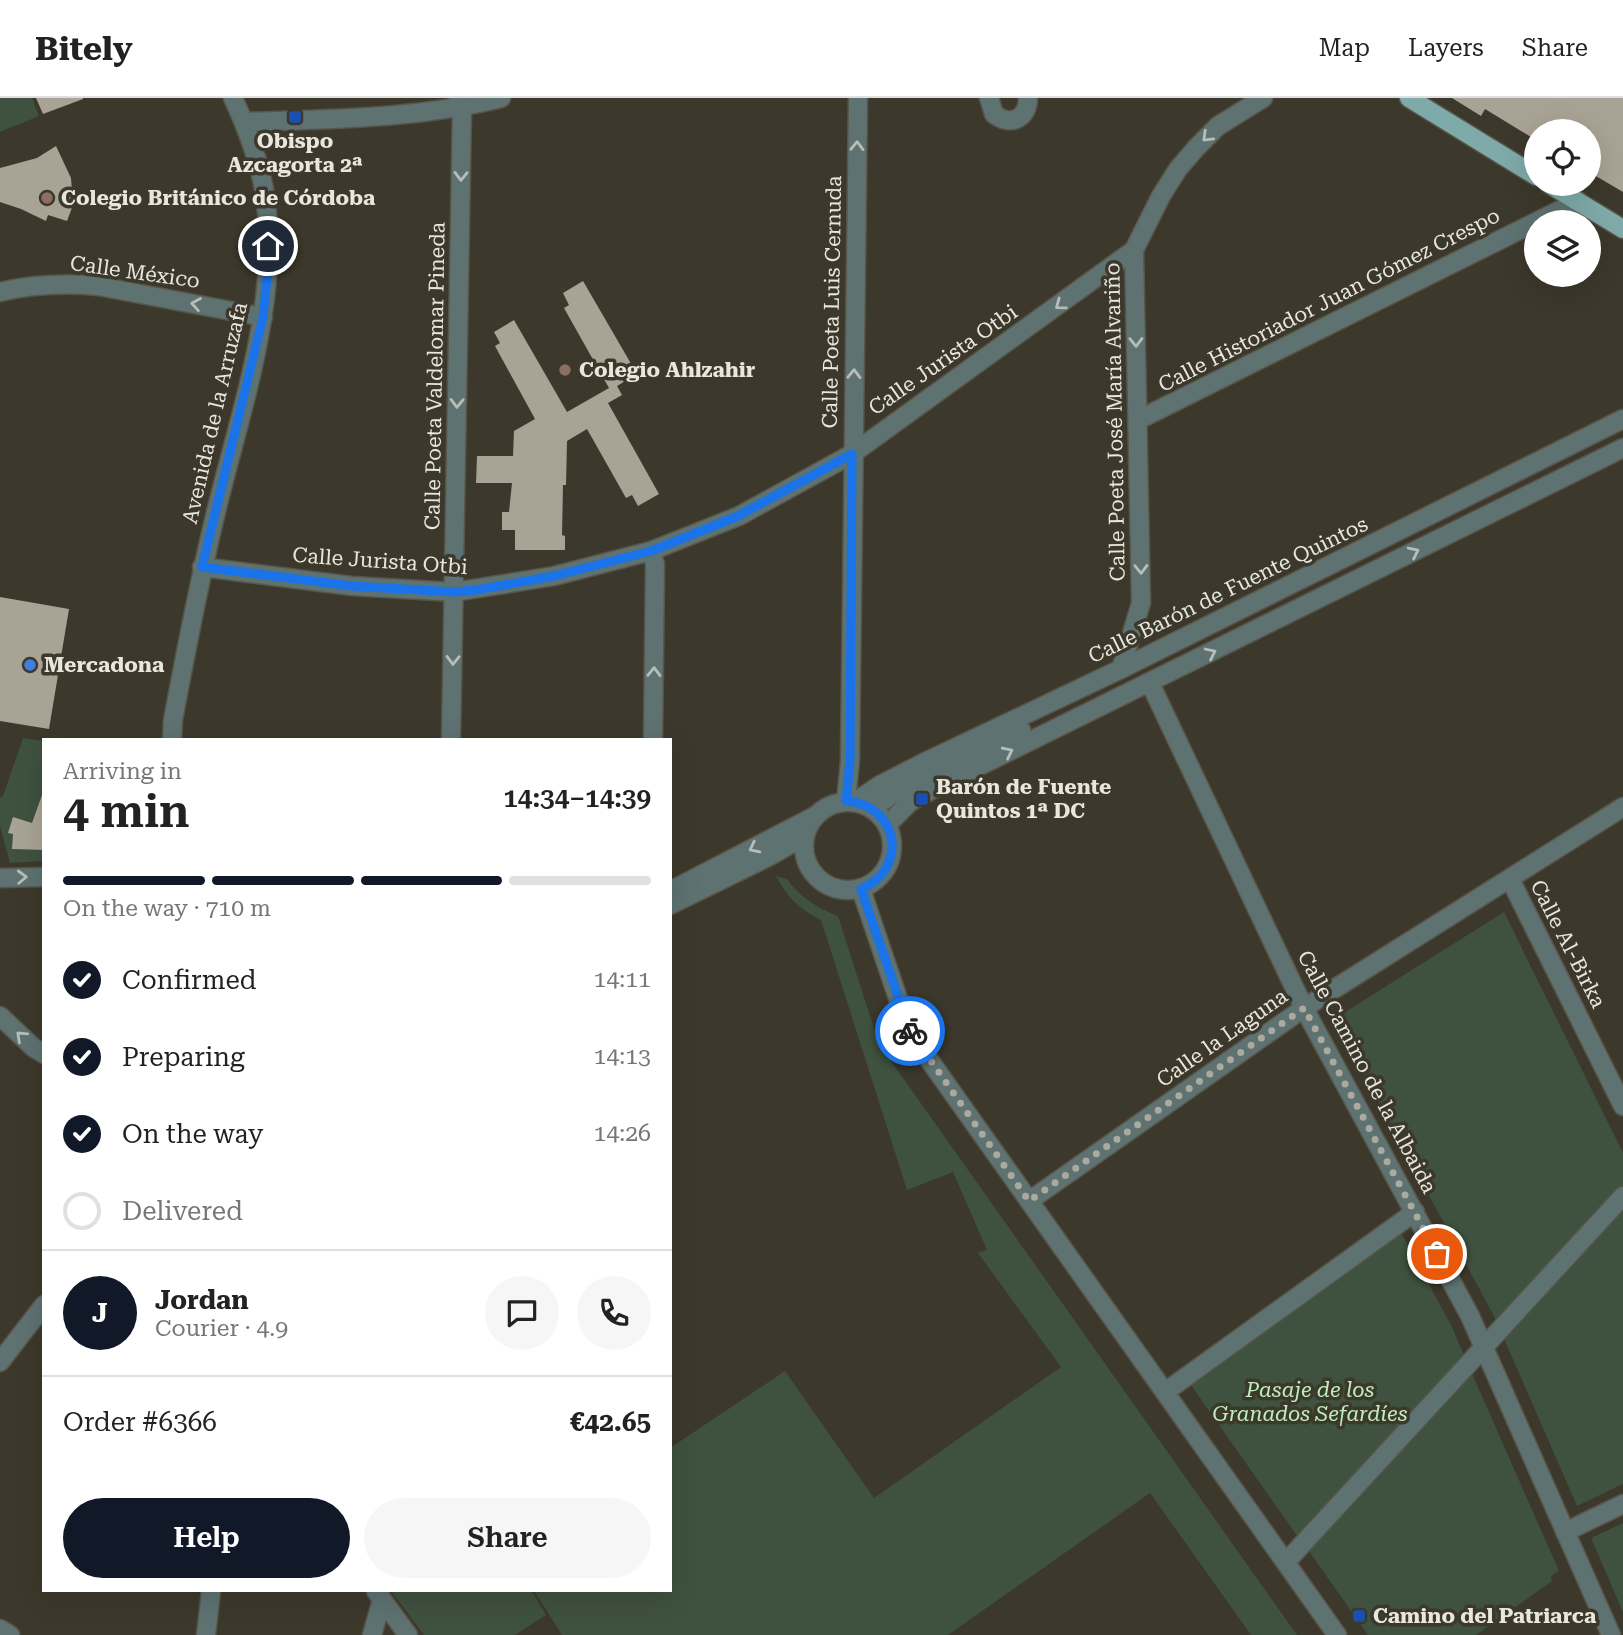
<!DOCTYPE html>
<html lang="en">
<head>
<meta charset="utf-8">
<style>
  body { margin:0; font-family:"Roboto Serif",serif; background:#f6f6f6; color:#222; height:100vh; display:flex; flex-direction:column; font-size:26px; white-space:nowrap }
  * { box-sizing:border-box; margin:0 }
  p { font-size:23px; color:#767676 }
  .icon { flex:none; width:38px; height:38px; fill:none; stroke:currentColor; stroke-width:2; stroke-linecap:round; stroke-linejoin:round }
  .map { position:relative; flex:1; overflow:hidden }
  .drawer { position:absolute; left:42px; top:640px; width:630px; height:854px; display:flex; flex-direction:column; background:#fff; border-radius:0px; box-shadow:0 7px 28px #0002 }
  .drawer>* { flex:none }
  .tools { position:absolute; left:1524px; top:21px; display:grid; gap:14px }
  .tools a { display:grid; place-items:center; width:77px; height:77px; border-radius:50%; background:#fff; box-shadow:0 7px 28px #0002; font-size:35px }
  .pin { position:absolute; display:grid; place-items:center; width:60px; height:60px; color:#fff; margin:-30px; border:4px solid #fff; border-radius:50%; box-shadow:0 2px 7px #0007 }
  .courier { position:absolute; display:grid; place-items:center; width:70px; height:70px; margin:-35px; border:5px solid #1a73e8; border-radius:50%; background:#fff; color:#222; box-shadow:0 2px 9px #0007 }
  .overview em { font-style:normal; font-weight:600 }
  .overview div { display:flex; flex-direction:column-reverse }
  .overview { display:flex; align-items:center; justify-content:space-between; height:119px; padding:0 21px }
  h1 { font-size:46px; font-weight:600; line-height:52px }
  .bar { display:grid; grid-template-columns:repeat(4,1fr); gap:10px 7px; align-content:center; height:84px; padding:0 21px }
  .bar i { height:9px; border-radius:5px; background:#e0e0e0 }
  .bar .active { background:#111827 }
  .bar p { grid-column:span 4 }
  .line { display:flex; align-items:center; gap:18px; padding:0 21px; border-top:2px solid #e0e0e0 }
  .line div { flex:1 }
  .round { display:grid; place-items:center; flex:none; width:74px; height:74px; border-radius:37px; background:#f6f6f6 }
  ol { padding:0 21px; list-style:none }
  li { display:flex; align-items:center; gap:21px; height:77px }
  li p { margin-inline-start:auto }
  li .icon { padding:7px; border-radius:50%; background:#111827; color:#fff; stroke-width:4 }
  li:last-child { color:#767676 }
  li i { width:38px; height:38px; border:4px solid #e0e0e0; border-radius:50% }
  .cta { display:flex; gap:14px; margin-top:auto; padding:14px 21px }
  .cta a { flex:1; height:80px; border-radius:42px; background:#111827; color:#fff; font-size:28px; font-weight:600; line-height:80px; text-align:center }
  .cta a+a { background:#f6f6f6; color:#222 }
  header { display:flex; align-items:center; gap:42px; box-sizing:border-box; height:98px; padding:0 35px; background:#fff; border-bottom:2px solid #e0e0e0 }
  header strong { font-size:33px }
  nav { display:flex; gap:38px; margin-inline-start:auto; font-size:24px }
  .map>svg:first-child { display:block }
</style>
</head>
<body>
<header>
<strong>Bitely</strong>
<nav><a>Map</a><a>Layers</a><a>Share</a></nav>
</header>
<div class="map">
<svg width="1623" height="1537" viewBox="0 0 1623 1537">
  <rect width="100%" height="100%" fill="#3c382b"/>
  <g fill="#3f513f">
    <polygon points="0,0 32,0 39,18 0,34"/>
    <polygon points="23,640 44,643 44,763 10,765 0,728 0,699 3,698"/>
    <path d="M776,778L787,781C801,800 816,809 838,818L879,946L1297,1537H1251L1150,1395L948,1537H562L534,1493H670V1350L785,1273L874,1400L1061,1269L978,1155L987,1152L953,1074L907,1092L821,822C800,812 787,799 776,778Z"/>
    <polygon points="1504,814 1623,1055 1623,1386 1577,1408 1495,1220 1334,921"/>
    <polygon points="1399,1131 1451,1227 1466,1262 1300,1442 1188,1283"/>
    <polygon points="1470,1271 1559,1473 1551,1478 1552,1483 1476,1537 1368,1537 1306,1449"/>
    <polygon points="1623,1425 1623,1514 1591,1440"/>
    <polygon points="391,1493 532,1493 546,1517 515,1537 424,1537"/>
  </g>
  <g fill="#a8a394">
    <polygon points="36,0 83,0 83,1 43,16"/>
    <polygon points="1452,0 1623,0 1623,94 1589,74 1589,33 1536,33 1536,42 1485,11 1481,18"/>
    <polygon points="56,48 71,80 73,107 67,123 48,117 46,123 21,111 0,104 0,70 37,60"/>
    <polygon points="583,183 637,276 617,288 622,297 608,305 659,396 638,408 632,397 626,400 587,331 567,343 566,387 563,387 562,437 565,438 565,452 515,452 515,432 502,432 502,414 509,414 512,385 476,385 477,358 513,358 514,333 535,321 495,248 500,245 494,234 514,222 567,314 609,290 564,210 569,207 563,195"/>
    <polygon points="0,499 69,511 49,631 0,623"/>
    <polygon points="42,697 44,697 44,752 12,751 13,736 8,735 13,719 32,725"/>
  </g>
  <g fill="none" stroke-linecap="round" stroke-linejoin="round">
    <defs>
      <g id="minor">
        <path d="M989,0L994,16C1010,29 1028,21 1028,0"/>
        <path d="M244,24C330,21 417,21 501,0"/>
        <path d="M0,194C33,186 64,185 98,188L263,219"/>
        <polyline points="1138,322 1578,103"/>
        <polyline points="651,453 655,466 653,642"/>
        <polyline points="202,469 352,488 454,494 554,478 651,453 739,418 852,356 1134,152"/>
        <polyline points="1121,571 1141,505 1134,152 1161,98 1178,71 1196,50 1218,28 1263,0"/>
        <polyline points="1150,585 1304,910 1470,1218 1611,1537"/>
        <path d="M172,642L173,622C186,553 199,483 216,414C241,310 282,198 264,91C258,60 246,28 233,0"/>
        <polyline points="451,642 462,10 458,0"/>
        <polyline points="846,703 850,663 858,0"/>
        <circle cx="848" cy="748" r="44"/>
        <polyline points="855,704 880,687 923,665 1121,571 1623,321"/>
        <polyline points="872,711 896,694 1021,632"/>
        <polyline points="887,727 910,704 935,690 1623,350"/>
        <polyline points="0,780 44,779"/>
        <polyline points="1510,781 1623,1008"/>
        <polyline points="861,791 904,918 920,949 1337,1537"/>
        <polyline points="670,793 815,718"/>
        <polyline points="670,807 770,758 805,738"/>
        <polyline points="0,918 34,950 44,956"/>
        <polyline points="1029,1103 1304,910 1623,709"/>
        <polyline points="0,1264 44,1207"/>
        <polyline points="1165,1294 1415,1114"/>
        <polyline points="1565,1434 1623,1406"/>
        <polyline points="1286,1464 1623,1098"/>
        <polyline points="376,1493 408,1537"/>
        <polyline points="0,1531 10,1537"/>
        <polyline points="206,1537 211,1493"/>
        <polyline points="372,1537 382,1502"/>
      </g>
      <g id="major">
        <polyline points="1409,0 1536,78"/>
        <polyline points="1549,86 1623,131"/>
      </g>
    </defs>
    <use href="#minor" stroke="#585448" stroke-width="21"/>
    <use href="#major" stroke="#585448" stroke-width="21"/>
    <use href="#minor" stroke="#5d7271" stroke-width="18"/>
    <use href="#major" stroke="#7eaaa9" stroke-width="18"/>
  </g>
  <defs><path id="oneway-chevron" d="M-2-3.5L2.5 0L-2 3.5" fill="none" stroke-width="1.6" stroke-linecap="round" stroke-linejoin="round" transform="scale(1.75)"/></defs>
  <g stroke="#b8bdb8">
    <use href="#oneway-chevron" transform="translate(1207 39) rotate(136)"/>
    <use href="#oneway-chevron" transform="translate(857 48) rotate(-89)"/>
    <use href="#oneway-chevron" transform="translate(461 78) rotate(91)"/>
    <use href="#oneway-chevron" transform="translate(196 206) rotate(-170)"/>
    <use href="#oneway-chevron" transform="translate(1060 207) rotate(144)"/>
    <use href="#oneway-chevron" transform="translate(1136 244) rotate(89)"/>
    <use href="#oneway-chevron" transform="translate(854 276) rotate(-89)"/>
    <use href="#oneway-chevron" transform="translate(457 305) rotate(91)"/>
    <use href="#oneway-chevron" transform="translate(1414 454) rotate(-26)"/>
    <use href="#oneway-chevron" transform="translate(1141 471) rotate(89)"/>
    <use href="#oneway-chevron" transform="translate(1211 555) rotate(-26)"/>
    <use href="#oneway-chevron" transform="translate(453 562) rotate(91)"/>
    <use href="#oneway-chevron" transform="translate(654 574) rotate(-89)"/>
    <use href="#oneway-chevron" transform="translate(1008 654) rotate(-26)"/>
    <use href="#oneway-chevron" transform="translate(754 750) rotate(153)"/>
    <use href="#oneway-chevron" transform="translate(22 779) rotate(-2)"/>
    <use href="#oneway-chevron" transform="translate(21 938) rotate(-137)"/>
  </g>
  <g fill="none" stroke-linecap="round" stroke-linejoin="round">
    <polyline stroke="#aca99f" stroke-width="7" stroke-dasharray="0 12.6" points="910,933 1029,1103 1304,910 1437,1156"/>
    <path stroke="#1a73e8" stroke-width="9" d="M268,148V171L263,219L202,469L352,488L454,494L476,492L554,478L651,453L738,418L852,356L850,663L846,703C898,706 910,770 861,791L910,933"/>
  </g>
  <g fill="#1a4fb4" stroke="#3c382b" stroke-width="2.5">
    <rect x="288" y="12" width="14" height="14" rx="3.5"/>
    <rect x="915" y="694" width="14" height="14" rx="3.5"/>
    <rect x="1352" y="1511" width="14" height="14" rx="3.5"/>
  </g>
  <g fill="#8d6e63" stroke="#3c382b" stroke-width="2.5">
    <circle cx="47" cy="100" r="7"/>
    <circle cx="565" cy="272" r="7"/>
  </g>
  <circle fill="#3f7fe0" stroke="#3c382b" stroke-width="2.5" cx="30" cy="567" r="7"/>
  <g text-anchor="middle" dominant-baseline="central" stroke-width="7" stroke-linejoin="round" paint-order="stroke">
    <g font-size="21" font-weight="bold" fill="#e9e6de" stroke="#3c382b" text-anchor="start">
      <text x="295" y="43" text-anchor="middle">Obispo<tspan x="295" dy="24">Azcagorta 2ª</tspan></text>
      <text x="61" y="100">Colegio Británico de Córdoba</text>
      <text x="579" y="272">Colegio Ahlzahir</text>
      <text x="44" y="567">Mercadona</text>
      <text x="936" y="689">Barón de Fuente<tspan x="936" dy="24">Quintos 1ª DC</tspan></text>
      <text x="1373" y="1518">Camino del Patriarca</text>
    </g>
    <g font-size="21" fill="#e9e6de" stroke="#3c382b">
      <text transform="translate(135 174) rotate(8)">Calle México</text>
      <text transform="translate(1329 202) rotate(-27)">Calle Historiador Juan Gómez Crespo</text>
      <text transform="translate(832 204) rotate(-89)">Calle Poeta Luis Cernuda</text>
      <text transform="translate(943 262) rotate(-35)">Calle Jurista Otbi</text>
      <text transform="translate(435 278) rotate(-89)">Calle Poeta Valdelomar Pineda</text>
      <text transform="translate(215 315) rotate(-77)">Avenida de la Arruzafa</text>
      <text transform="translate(1115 324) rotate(-91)">Calle Poeta José María Alvariño</text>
      <text transform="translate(380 463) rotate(4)">Calle Jurista Otbi</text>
      <text transform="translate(1228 492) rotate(-26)">Calle Barón de Fuente Quintos</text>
      <text transform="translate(1568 846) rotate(63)">Calle Al-Birka</text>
      <text transform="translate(1222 940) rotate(-35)">Calle la Laguna</text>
      <text transform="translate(1367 974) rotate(62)">Calle Camino de la Albaida</text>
    </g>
    <g font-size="21" font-style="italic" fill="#bdf0be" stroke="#3c382b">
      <text x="1310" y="1292">Pasaje de los<tspan x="1310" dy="24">Granados Sefardíes</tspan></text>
    </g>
  </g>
</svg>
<div class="tools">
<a><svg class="icon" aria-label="locate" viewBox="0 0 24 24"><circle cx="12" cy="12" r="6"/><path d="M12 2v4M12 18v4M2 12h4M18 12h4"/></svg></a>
<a><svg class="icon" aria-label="layers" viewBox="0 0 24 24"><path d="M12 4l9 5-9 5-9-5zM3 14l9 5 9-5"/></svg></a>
</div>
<div class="pin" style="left:1437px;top:1156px;background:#ea580c"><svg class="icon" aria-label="bag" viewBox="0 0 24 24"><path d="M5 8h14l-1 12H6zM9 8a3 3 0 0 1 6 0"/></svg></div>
<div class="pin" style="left:268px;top:148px;background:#1f2937"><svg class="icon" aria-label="home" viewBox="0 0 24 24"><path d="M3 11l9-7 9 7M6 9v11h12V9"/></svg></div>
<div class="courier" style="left:910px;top:933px"><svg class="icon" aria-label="bike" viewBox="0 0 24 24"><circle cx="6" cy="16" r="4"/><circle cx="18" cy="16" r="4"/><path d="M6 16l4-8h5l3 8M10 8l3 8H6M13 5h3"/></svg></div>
<section class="drawer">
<div class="overview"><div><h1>4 min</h1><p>Arriving in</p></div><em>14:34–14:39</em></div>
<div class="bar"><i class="active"></i><i class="active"></i><i class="active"></i><i></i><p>On the way · 710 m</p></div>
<ol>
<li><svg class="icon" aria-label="check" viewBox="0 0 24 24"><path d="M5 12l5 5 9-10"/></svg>Confirmed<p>14:11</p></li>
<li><svg class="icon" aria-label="check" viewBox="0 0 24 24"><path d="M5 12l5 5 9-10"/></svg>Preparing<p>14:13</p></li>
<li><svg class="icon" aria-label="check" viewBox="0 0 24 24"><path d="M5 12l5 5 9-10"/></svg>On the way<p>14:26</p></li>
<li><i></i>Delivered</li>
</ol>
<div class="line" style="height:126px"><b class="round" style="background:#111827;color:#fff">J</b><div><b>Jordan</b><p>Courier · 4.9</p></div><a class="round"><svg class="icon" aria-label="chat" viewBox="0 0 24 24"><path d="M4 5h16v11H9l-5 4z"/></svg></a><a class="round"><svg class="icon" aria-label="phone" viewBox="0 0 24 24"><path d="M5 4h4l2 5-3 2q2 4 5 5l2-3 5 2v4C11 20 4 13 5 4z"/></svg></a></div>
<div class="line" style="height:91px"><div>Order #6366</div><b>€42.65</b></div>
<div class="cta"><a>Help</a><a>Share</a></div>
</section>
</div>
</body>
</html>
